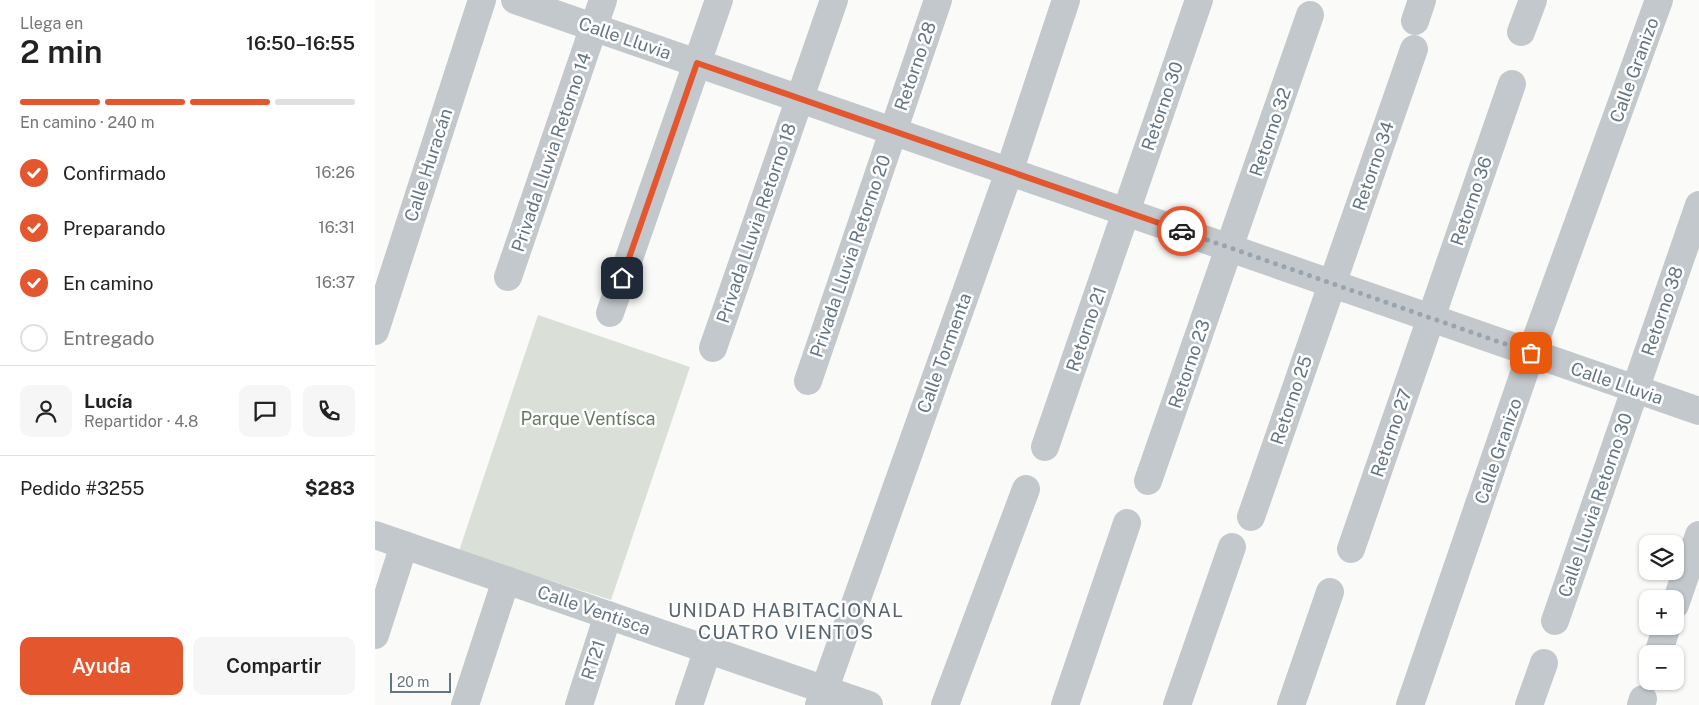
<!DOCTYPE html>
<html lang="es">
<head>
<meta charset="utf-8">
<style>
  body { margin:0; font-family:"Public Sans",sans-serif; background:#f6f6f6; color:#222; height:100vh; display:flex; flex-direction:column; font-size:19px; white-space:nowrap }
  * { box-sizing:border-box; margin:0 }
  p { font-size:16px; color:#767676 }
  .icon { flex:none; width:28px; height:28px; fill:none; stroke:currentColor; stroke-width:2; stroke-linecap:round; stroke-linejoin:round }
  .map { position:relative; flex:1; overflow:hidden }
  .drawer { display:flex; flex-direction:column; background:#fff; width:375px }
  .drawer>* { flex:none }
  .buttons { position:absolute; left:1264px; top:535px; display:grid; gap:10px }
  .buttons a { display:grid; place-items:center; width:45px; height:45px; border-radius:10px; background:#fff; box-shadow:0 1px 4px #0004; font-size:25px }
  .scale { position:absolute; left:15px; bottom:12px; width:61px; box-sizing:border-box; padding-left:5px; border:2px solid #657683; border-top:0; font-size:14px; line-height:18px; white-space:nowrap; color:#657683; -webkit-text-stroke:4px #fff; paint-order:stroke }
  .pin { position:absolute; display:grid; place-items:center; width:42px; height:42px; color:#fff; margin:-21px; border-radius:10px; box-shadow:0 2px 8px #0006 }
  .courier { position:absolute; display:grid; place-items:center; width:50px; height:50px; margin:-25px; border:4px solid #e4572e; border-radius:50%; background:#fff; color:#222; box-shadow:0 1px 6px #0007 }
  .overview em { font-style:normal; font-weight:600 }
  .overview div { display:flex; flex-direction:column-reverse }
  .overview { display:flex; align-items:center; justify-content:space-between; height:85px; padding:0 20px }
  h1 { font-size:32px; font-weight:600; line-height:38px }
  .bar { display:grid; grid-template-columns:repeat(4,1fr); gap:8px 5px; align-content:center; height:60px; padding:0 20px }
  .bar i { height:6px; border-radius:4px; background:#e0e0e0 }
  .bar .current { background:#e4572e }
  .bar p { grid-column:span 4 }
  .line { display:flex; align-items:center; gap:12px; padding:0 20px; border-top:1px solid #e0e0e0 }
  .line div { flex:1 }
  .round { display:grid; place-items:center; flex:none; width:52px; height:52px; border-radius:10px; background:#f6f6f6 }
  ol { padding:0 20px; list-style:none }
  li { display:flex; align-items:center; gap:15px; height:55px }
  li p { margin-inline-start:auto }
  li .icon { padding:5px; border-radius:50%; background:#e4572e; color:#fff; stroke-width:4 }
  li:last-child { color:#767676 }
  li i { width:28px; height:28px; border:2px solid #e0e0e0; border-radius:50% }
  .button { display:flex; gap:10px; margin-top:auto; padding:10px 20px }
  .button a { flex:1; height:58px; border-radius:10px; background:#e4572e; color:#fff; font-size:20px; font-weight:600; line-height:58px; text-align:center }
  .button a+a { background:#f6f6f6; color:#222 }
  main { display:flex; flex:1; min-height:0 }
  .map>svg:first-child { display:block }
</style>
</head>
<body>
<main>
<section class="drawer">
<div class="overview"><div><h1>2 min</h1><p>Llega en</p></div><em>16:50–16:55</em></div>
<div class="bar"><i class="current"></i><i class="current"></i><i class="current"></i><i></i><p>En camino · 240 m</p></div>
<ol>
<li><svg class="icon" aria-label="check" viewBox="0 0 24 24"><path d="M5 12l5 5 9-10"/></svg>Confirmado<p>16:26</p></li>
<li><svg class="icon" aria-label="check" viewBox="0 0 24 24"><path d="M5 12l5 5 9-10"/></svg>Preparando<p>16:31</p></li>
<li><svg class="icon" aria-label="check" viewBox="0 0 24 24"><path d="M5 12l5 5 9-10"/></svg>En camino<p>16:37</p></li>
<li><i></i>Entregado</li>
</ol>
<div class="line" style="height:90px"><a class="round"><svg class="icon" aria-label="person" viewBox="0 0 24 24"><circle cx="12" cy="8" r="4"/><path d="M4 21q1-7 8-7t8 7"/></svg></a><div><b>Lucía</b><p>Repartidor · 4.8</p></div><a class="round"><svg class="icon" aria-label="chat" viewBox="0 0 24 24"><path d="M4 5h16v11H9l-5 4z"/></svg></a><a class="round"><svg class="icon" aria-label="phone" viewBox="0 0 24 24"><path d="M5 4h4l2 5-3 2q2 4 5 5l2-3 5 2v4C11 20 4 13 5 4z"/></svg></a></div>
<div class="line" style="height:65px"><div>Pedido #3255</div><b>$283</b></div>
<div class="button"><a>Ayuda</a><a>Compartir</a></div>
</section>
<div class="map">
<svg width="1324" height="705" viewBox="0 0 1324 705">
  <rect width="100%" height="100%" fill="#fafaf8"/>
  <polygon fill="#dadfd7" points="163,315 315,367 236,600 84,551"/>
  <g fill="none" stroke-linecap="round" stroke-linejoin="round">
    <g stroke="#c3c8cc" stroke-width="28">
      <polyline points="140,0 1324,411"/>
      <polyline points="1040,21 1047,0"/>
      <polyline points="1146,32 1158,0"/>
      <polyline points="133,277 228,0"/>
      <polyline points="235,313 344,0"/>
      <polyline points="0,331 107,0"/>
      <polyline points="338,348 459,0"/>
      <polyline points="433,381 563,0"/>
      <polyline points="670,447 824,0"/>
      <polyline points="773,481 935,15"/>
      <polyline points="876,517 1039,49"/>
      <polyline points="0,535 494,705"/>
      <polyline points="976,549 1137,84"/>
      <polyline points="1300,605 1324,535"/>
      <polyline points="1180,621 1324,205"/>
      <polyline points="0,635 29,545"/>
      <polyline points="1283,654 1292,626"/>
      <polyline points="90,705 131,580"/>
      <polyline points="204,705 233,615"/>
      <polyline points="314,705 333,649"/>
      <polyline points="444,705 634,172 691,0"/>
      <polyline points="570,705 651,489"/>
      <polyline points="690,705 752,523"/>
      <polyline points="802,705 857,547"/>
      <polyline points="916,705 955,592"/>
      <polyline points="1035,705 1156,353 1284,0"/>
      <polyline points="1154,705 1169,663"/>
      <polyline points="1266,705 1268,699"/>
    </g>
  </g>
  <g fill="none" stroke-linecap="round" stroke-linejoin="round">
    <polyline stroke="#99a4ac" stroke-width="5" stroke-dasharray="0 9" points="807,231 1156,353"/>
    <polyline stroke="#e4572e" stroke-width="6" points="247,278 322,63 807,231"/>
  </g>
  <g text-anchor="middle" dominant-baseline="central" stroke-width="5" stroke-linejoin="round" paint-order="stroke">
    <g font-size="18" fill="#657683" stroke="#fff">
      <text transform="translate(250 38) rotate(19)">Calle Lluvia</text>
      <text transform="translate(540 66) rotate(-71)">Retorno 28</text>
      <text transform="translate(1259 70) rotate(-70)">Calle Granizo</text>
      <text transform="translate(787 106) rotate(-71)">Retorno 30</text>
      <text transform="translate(895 132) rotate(-71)">Retorno 32</text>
      <text transform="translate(176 152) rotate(-71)">Privada Lluvia Retorno 14</text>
      <text transform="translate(53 165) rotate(-72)">Calle Huracán</text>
      <text transform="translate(998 166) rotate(-71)">Retorno 34</text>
      <text transform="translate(1096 201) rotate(-71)">Retorno 36</text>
      <text transform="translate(381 223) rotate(-71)">Privada Lluvia Retorno 18</text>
      <text transform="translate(475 256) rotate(-71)">Privada Lluvia Retorno 20</text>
      <text transform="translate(1287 311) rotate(-71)">Retorno 38</text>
      <text transform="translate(711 329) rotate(-71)">Retorno 21</text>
      <text transform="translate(569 353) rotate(-70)">Calle Tormenta</text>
      <text transform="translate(814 364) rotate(-71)">Retorno 23</text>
      <text transform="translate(1242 383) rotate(19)">Calle Lluvia</text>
      <text transform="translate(916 400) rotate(-71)">Retorno 25</text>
      <text transform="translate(1016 433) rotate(-71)">Retorno 27</text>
      <text transform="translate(1123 451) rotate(-71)">Calle Granizo</text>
      <text transform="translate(1220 505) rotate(-71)">Calle Lluvia Retorno 30</text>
      <text transform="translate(219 610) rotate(19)">Calle Ventisca</text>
      <text transform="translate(218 660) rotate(-72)">RT21</text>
    </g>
    <g font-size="18" fill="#687a64" stroke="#fff">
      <text x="213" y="418">Parque Ventísca</text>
    </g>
    <g font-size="19" letter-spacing="1" fill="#57646e" stroke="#fff">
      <text x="411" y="610">UNIDAD HABITACIONAL<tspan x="411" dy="22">CUATRO VIENTOS</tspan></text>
    </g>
  </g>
</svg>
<div class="buttons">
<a><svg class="icon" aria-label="layers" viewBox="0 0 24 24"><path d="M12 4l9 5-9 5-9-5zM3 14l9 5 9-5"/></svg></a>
<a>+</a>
<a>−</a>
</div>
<div class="scale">20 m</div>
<div class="pin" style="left:1156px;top:353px;background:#ea580c"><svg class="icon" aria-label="bag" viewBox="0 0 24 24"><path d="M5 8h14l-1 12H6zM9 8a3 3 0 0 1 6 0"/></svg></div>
<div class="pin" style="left:247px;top:278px;background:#1f2937"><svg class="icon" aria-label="home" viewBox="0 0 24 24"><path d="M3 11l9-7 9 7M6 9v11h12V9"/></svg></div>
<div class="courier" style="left:807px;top:231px"><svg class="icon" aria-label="car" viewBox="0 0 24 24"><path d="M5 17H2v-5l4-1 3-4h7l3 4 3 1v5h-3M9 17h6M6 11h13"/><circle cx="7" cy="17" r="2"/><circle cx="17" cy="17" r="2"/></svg></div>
</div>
</main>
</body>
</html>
